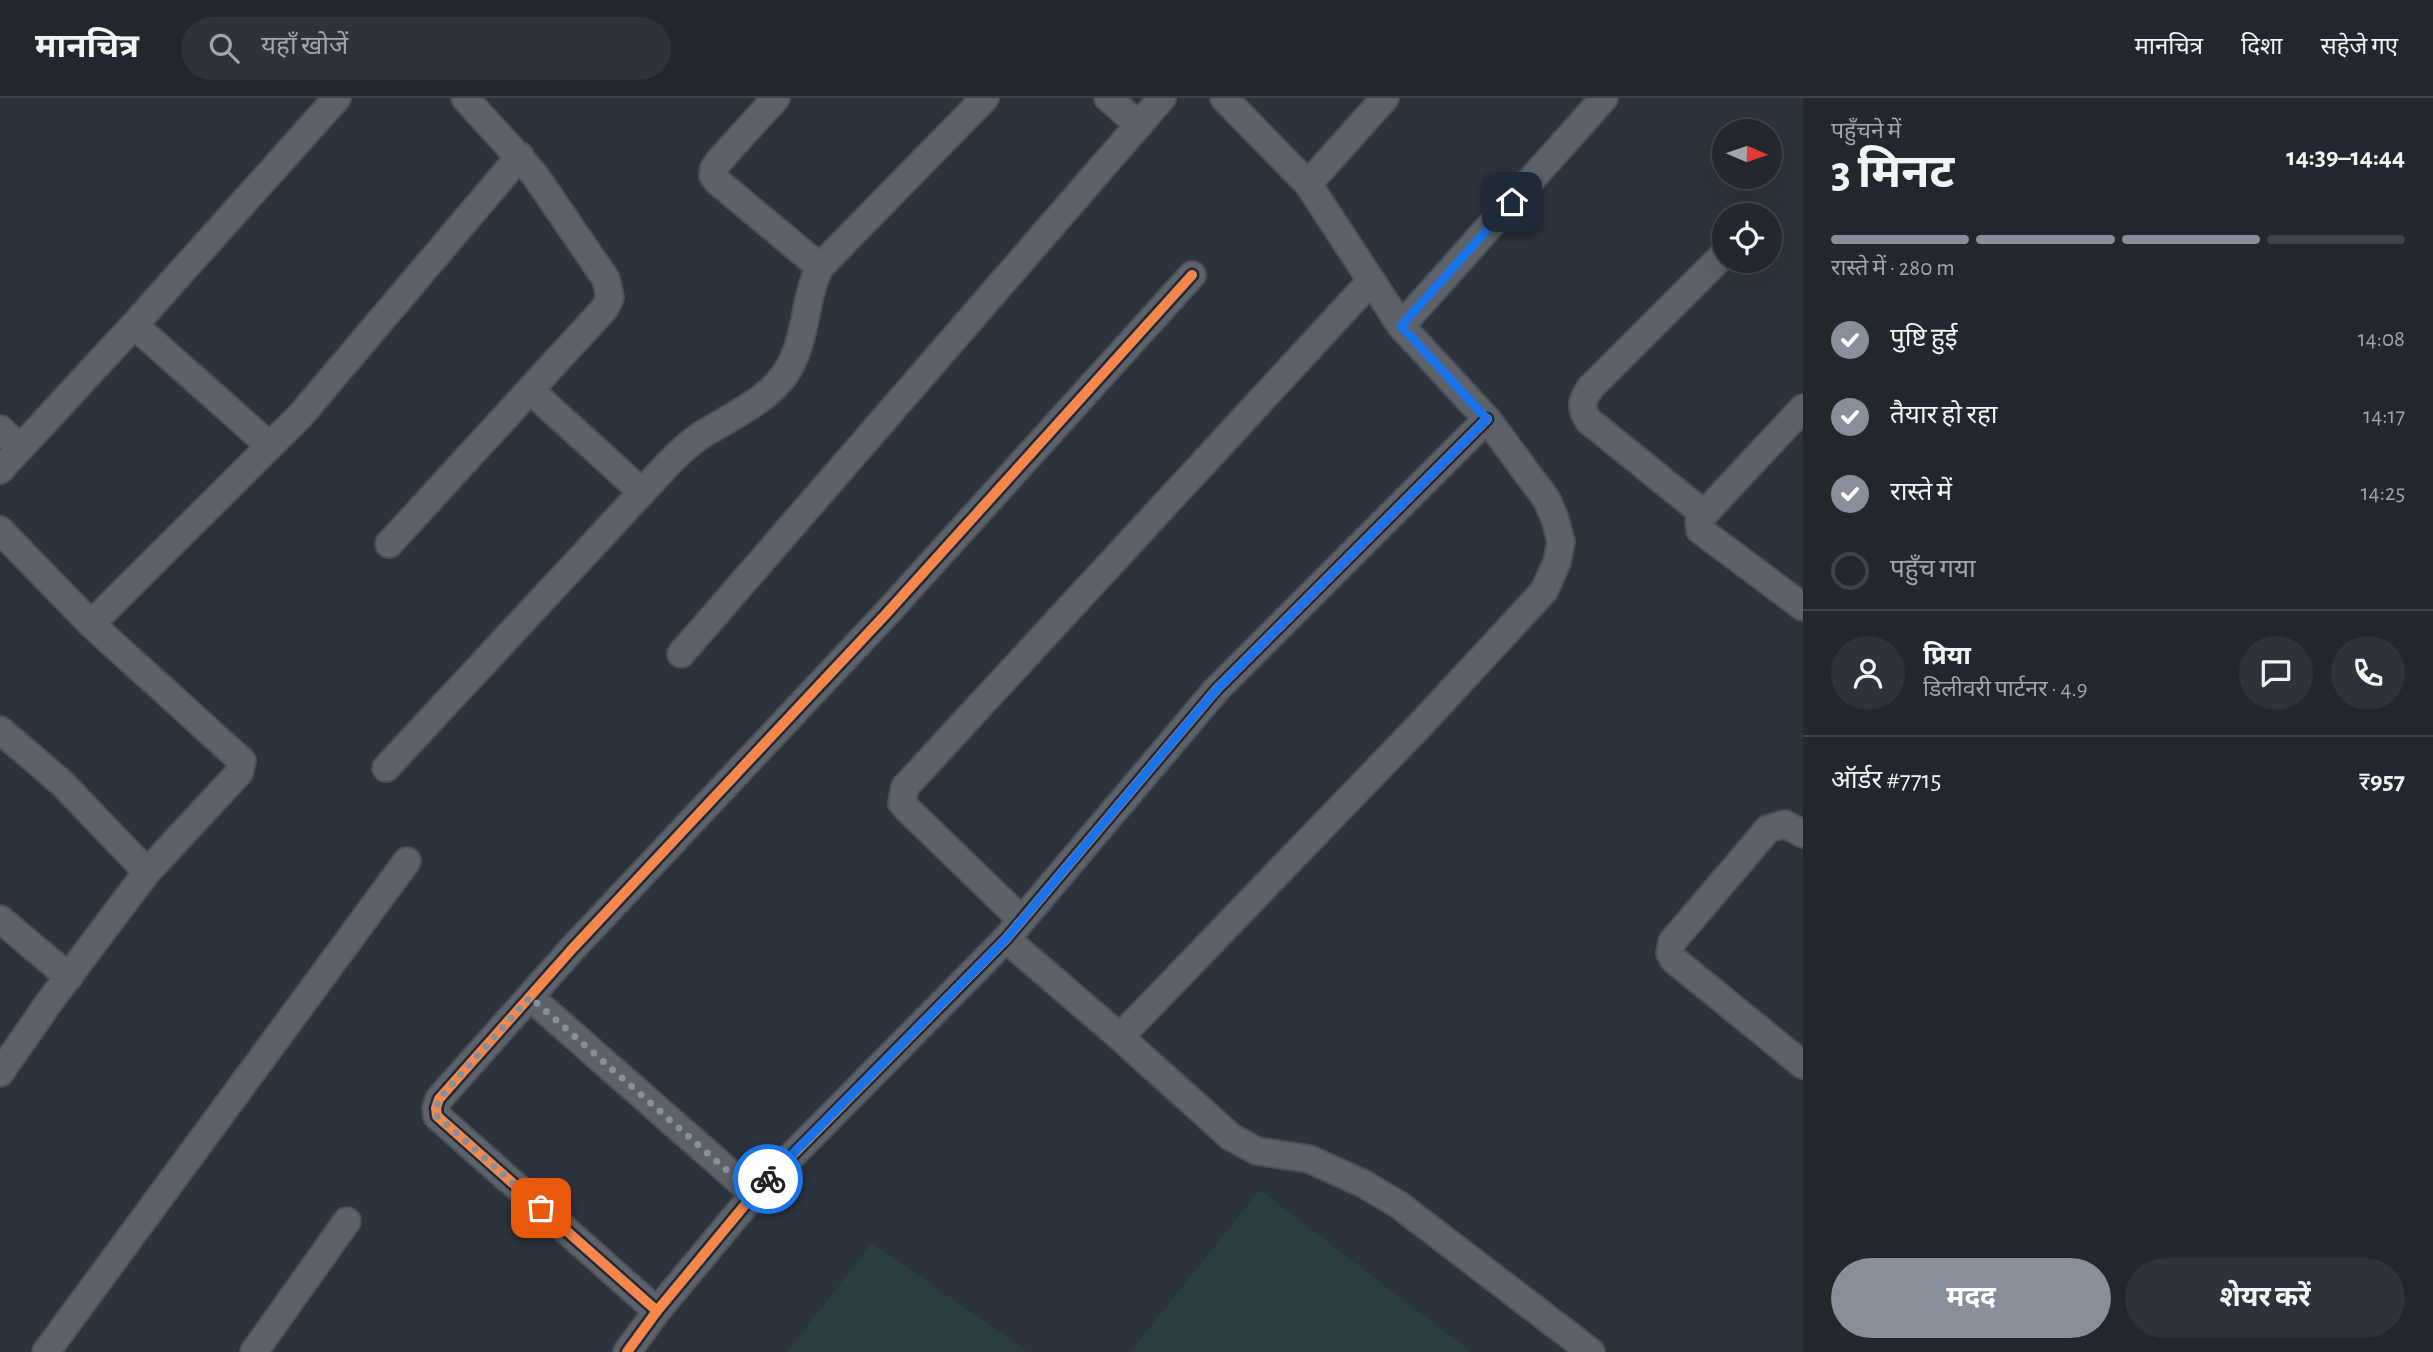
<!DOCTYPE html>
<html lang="hi">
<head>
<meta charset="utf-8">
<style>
  body { margin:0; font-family:"Alegreya Sans","Noto Sans Devanagari",sans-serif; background:#2e3239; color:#f1f3f6; height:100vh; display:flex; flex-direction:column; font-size:26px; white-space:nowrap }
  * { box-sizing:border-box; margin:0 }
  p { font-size:23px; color:#a2a5aa }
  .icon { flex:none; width:38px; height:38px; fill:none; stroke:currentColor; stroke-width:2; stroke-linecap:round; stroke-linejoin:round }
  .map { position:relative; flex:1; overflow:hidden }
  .panel { display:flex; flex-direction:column; background:#22262d; width:630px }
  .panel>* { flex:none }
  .needle { width:46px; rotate:92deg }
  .tools { position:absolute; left:1712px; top:21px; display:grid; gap:14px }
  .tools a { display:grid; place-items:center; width:70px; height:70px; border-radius:50%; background:#22262d; box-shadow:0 7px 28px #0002,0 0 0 2px #3f4349; font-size:35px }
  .pin { position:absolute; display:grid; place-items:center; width:60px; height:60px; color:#fff; margin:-30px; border-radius:14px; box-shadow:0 4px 10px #0006 }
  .courier { position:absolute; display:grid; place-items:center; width:70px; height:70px; margin:-35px; border:5px solid #1a73e8; border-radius:50%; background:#fff; color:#222; box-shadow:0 2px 9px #0007 }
  .head em { font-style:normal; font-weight:700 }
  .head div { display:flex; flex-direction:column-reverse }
  .head { display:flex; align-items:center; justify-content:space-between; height:119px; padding:0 28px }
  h1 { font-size:46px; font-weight:700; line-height:52px }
  .bar { display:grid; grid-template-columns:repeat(4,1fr); gap:10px 7px; align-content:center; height:84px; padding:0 28px }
  .bar i { height:9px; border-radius:5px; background:#3f4349 }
  .bar .selected { background:#878f9a }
  .bar p { grid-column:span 4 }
  .line { display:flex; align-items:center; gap:18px; padding:0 28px; border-top:2px solid #3f4349 }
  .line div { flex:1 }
  .round { display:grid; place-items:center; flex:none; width:74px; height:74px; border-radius:37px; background:#2e3239 }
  ol { padding:0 28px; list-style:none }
  li { display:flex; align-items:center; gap:21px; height:77px }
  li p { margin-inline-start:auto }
  li .icon { padding:7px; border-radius:50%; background:#878f9a; color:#fff; stroke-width:4 }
  li:last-child { color:#a2a5aa }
  li i { width:38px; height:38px; border:4px solid #3f4349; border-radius:50% }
  .cta { display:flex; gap:14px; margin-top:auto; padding:14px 28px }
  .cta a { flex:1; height:80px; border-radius:42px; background:#878f9a; color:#fff; font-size:28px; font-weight:700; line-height:80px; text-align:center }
  .cta a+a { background:#2e3239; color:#f1f3f6 }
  header { display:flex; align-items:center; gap:42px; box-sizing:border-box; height:98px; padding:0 35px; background:#22262d; border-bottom:2px solid #3f4349 }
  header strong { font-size:33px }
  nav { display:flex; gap:38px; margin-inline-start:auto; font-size:24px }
  .search { width:490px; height:63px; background:#2e3239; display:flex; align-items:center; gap:18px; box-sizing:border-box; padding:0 24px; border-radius:38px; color:#a2a5aa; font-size:26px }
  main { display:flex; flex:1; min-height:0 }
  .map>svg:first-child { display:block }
</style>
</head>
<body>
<header>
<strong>मानचित्र</strong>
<div class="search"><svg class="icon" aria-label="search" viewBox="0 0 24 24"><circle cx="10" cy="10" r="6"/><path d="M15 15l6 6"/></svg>यहाँ खोजें</div>
<nav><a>मानचित्र</a><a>दिशा</a><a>सहेजे गए</a></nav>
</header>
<main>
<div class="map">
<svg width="1803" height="1254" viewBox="0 0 1803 1254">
  <rect width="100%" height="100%" fill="#2d333c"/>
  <g fill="#2a3e42">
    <polygon points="1260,1092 1471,1254 1130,1254"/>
    <polygon points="872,1145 1028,1254 787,1254"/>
  </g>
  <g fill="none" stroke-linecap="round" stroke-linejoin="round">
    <defs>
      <g id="minor">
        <polyline points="776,0 719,63 714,70 713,78 718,84 820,169"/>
        <polyline points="1108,0 1139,27"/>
        <polyline points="1308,86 1385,0"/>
        <polyline points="134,227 270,348"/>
        <polyline points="1401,228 1604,0"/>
        <polyline points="530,292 642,394"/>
        <polyline points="1803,310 1704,416 1699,423 1700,432 1803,509"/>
        <polyline points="0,331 20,350"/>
        <polyline points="0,372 134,227 337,0"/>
        <path d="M1704,416L1589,323C1579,309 1582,302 1591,289L1724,156"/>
        <polyline points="0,432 91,526 242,663 239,675 147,774 50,903 0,975"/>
        <polyline points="389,446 605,210 610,200 606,181 534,76 465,0"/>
        <polyline points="91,526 300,318 520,58"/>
        <polyline points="681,556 1162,0"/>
        <polyline points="0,632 63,686 147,774"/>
        <path d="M386,670L670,364C680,354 691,344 703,336C735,316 777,299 793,262C807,232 805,199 820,169L985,0"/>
        <polyline points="1803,736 1785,726 1768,731 1672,844 1670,855 1673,861 1803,967"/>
        <polyline points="0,821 69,879"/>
        <polyline points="1022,822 907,711 902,705 905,689 1371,183"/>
        <polyline points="1006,841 1120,939 1231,1039 1257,1053 1309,1061 1364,1086 1399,1107 1591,1254"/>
        <polyline points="530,899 754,1096"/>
        <polyline points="1120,939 1424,623 1544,493 1557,464 1561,444 1555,421 1547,402 1487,321 1401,228 1308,86 1224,0"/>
        <polyline points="657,1213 437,1018 436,1010 439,1001 573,850 886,516 1192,177"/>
        <polyline points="46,1254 407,763"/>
        <polyline points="254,1254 347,1123"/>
        <polyline points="627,1254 657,1213 754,1096 1006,841 1216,592 1487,321"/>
      </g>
    </defs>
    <use href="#minor" stroke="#4b4f56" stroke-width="30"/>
    <use href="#minor" stroke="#5d626a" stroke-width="26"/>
    <defs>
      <g id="cycleway">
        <polyline points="657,1213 437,1018 436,1010 439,1001 573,850 886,516 1192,177"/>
        <polyline points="627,1254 657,1213 754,1096 1006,841 1216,592 1487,321"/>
      </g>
    </defs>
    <use href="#cycleway" stroke="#1f2937" stroke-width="15"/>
    <use href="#cycleway" stroke="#f5874c" stroke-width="10"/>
  </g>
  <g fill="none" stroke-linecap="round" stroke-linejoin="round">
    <polyline stroke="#878f9a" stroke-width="7" stroke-dasharray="0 12.6" points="541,1110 437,1018 436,1010 439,1001 530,899 754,1096 768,1081"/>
    <polyline stroke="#1a73e8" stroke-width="9" points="768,1081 1006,841 1216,592 1487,321 1401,228 1512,104"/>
  </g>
</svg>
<div class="tools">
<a><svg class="needle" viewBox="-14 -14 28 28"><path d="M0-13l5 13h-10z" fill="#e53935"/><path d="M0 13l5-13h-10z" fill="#a2a5aa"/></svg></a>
<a><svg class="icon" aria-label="locate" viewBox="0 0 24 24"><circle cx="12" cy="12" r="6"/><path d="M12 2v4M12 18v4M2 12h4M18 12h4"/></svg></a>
</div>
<div class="pin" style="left:541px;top:1110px;background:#ea580c"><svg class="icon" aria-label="bag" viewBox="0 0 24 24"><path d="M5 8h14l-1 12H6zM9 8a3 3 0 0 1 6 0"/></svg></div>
<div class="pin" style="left:1512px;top:104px;background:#1f2937"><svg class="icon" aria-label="home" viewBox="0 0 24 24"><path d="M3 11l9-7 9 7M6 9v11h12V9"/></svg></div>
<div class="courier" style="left:768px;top:1081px"><svg class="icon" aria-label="bike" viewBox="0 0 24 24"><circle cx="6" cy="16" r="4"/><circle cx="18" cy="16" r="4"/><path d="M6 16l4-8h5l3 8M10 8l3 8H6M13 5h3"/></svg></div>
</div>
<section class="panel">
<div class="head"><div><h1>3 मिनट</h1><p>पहुँचने में</p></div><em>14:39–14:44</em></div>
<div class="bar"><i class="selected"></i><i class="selected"></i><i class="selected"></i><i></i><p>रास्ते में · 280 m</p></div>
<ol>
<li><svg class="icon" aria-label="check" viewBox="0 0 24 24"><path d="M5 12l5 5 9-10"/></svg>पुष्टि हुई<p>14:08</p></li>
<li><svg class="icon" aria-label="check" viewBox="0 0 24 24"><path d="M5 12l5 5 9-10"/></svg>तैयार हो रहा<p>14:17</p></li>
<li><svg class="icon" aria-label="check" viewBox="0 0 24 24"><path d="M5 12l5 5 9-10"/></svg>रास्ते में<p>14:25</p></li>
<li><i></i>पहुँच गया</li>
</ol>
<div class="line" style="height:126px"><a class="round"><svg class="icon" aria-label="person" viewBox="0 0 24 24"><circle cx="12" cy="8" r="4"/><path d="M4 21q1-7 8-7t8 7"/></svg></a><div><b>प्रिया</b><p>डिलीवरी पार्टनर · 4.9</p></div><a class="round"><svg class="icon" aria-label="chat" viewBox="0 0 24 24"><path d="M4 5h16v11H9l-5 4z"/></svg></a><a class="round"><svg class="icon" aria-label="phone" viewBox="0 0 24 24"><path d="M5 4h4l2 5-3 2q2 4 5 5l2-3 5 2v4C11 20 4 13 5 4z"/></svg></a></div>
<div class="line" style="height:91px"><div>ऑर्डर #7715</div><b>₹957</b></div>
<div class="cta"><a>मदद</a><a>शेयर करें</a></div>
</section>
</main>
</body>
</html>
